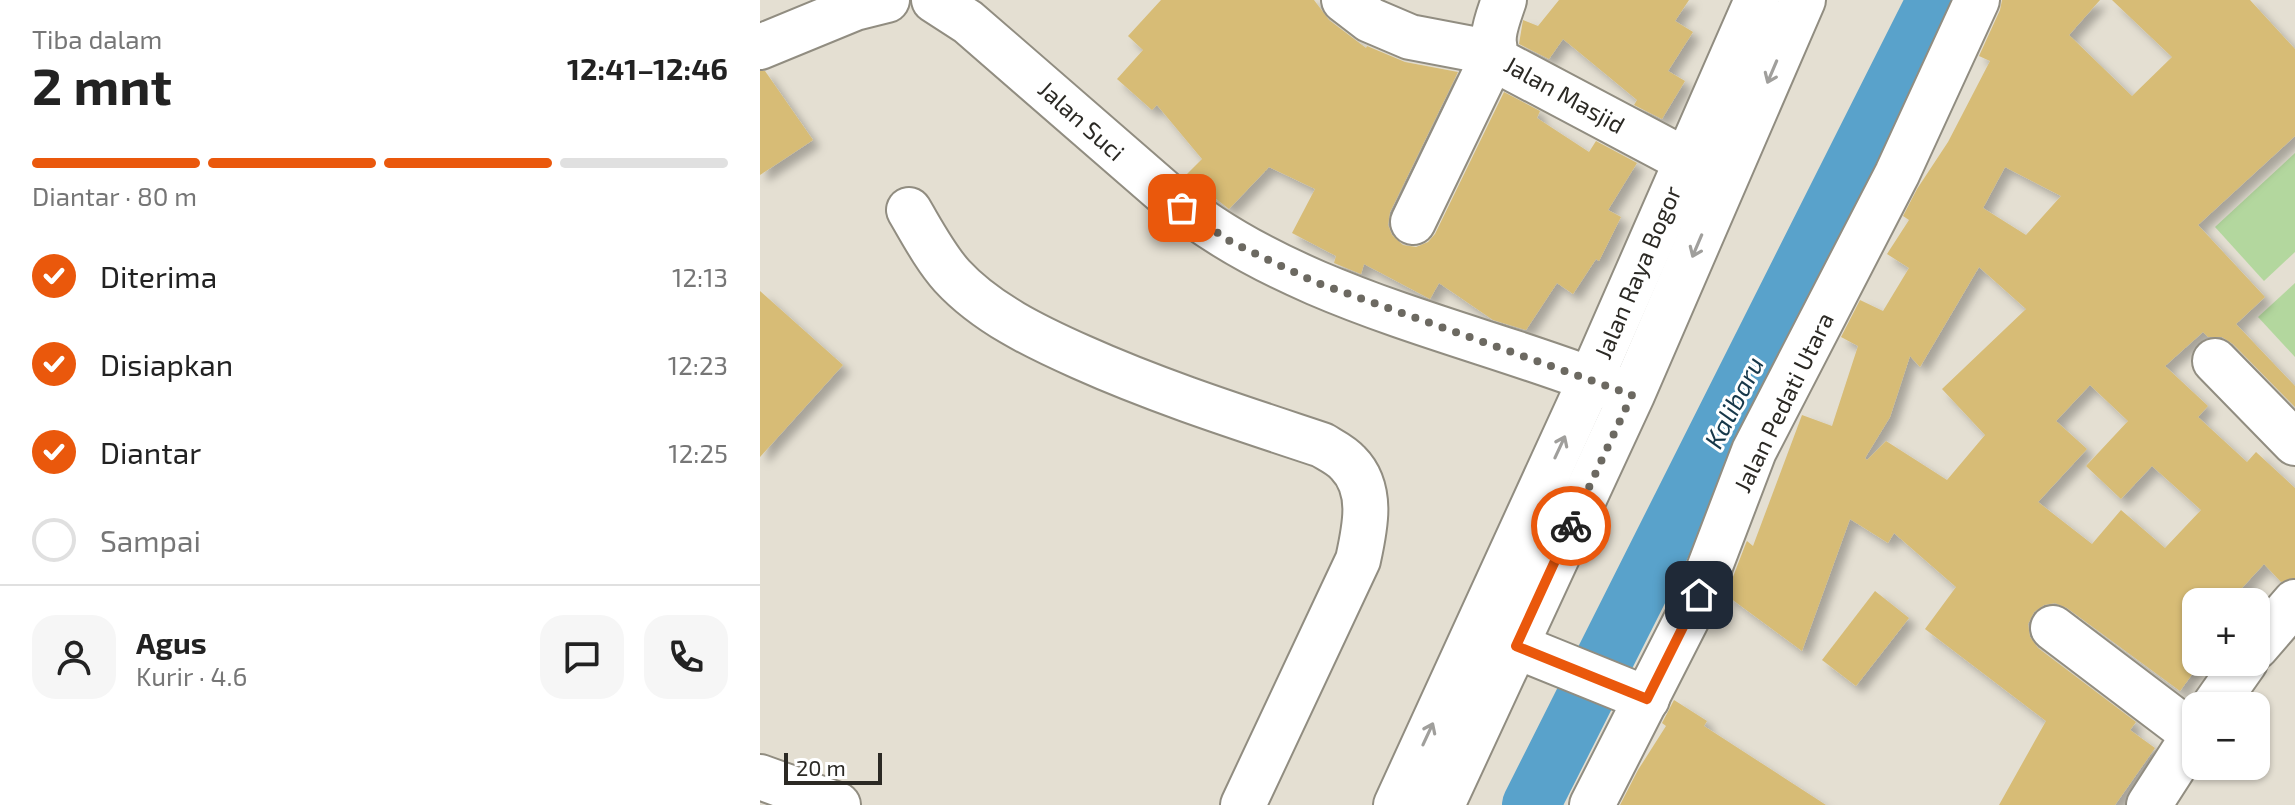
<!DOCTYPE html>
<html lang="id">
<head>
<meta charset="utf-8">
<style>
  body { margin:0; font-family:"Exo 2",sans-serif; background:#f6f6f6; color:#222; height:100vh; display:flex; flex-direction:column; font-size:30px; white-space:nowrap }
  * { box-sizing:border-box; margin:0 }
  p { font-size:26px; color:#767676 }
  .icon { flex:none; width:44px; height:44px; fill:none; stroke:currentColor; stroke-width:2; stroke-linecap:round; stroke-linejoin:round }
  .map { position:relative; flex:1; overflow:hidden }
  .panel { display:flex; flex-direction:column; background:#fff; width:760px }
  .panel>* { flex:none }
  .fabs { position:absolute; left:1422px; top:588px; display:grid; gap:16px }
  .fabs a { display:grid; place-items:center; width:88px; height:88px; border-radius:16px; background:#fff; box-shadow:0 2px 6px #0004; font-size:40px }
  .scale { position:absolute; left:24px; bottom:20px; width:98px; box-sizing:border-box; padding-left:8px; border:4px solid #2b2924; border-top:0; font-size:22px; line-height:28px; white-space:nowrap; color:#2b2924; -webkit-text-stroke:6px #fff; paint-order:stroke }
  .pin { position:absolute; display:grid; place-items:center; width:68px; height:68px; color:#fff; margin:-34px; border-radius:16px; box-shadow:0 4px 12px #0006 }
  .courier { position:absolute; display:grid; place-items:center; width:80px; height:80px; margin:-40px; border:6px solid #ea580c; border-radius:50%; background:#fff; color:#222; box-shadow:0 2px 10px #0007 }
  .summary em { font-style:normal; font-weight:700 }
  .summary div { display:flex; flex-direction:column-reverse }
  .summary { display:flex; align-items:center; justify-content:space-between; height:136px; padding:0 32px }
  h1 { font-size:52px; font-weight:700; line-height:60px }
  .bar { display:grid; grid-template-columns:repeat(4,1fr); gap:12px 8px; align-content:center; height:96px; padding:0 32px }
  .bar i { height:10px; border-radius:6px; background:#e0e0e0 }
  .bar .active { background:#ea580c }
  .bar p { grid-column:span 4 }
  .line { display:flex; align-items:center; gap:20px; padding:0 32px; border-top:2px solid #e0e0e0 }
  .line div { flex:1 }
  .round { display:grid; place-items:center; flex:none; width:84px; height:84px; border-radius:24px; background:#f6f6f6 }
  ol { padding:0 32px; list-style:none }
  li { display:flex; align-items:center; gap:24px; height:88px }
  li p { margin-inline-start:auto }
  li .icon { padding:8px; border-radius:50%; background:#ea580c; color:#fff; stroke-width:4 }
  li:last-child { color:#767676 }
  li i { width:44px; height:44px; border:4px solid #e0e0e0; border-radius:50% }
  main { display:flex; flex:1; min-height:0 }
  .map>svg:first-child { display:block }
</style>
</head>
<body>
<main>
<section class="panel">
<div class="summary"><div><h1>2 mnt</h1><p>Tiba dalam</p></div><em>12:41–12:46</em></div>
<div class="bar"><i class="active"></i><i class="active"></i><i class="active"></i><i></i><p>Diantar · 80 m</p></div>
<ol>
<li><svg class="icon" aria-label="check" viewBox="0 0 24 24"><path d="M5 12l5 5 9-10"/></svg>Diterima<p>12:13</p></li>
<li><svg class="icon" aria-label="check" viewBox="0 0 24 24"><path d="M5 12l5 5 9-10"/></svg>Disiapkan<p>12:23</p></li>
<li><svg class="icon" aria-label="check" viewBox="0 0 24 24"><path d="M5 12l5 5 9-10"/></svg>Diantar<p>12:25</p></li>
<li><i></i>Sampai</li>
</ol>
<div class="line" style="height:144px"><a class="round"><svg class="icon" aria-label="person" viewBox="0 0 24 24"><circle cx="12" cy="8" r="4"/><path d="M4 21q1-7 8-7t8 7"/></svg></a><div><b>Agus</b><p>Kurir · 4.6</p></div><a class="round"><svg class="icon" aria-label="chat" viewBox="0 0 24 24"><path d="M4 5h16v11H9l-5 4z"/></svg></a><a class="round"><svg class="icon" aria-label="phone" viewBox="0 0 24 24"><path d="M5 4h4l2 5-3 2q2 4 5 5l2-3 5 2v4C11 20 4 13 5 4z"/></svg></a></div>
</section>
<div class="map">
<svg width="1535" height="805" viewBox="0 0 1535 805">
  <defs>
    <filter id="shadow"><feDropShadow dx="7" dy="7" stdDeviation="4" flood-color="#0004"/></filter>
  </defs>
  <rect width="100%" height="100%" fill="#e4dfd2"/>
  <g fill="#b3d79e">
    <polygon points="1535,153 1535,252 1504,281 1455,227"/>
    <polygon points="1535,283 1535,357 1498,317"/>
  </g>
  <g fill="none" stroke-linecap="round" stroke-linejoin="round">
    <polyline stroke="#59a2cb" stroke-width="58" points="771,805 1176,0"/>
  </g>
  <g fill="#d7bc76" fill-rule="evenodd" filter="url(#shadow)">
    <polygon points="401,0 554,0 569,20 606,48 607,46 645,62 698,72 630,212 628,225 632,235 643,245 656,247 668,242 675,234 744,92 780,111 777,118 829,152 836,141 877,163 848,210 861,217 839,261 836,259 813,294 797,283 766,330 733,320 679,283 670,299 604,264 601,274 574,263 576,256 532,233 555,189 509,167 469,209 426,175 442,159 397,105 392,110 357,79 383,50 368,36"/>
    <polygon points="799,0 929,0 915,21 933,32 908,71 925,81 902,119 874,105 877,100 803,39 789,59 759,44 763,20 778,26"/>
    <path d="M1242,0H1340L1309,35L1372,96L1412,57L1352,0H1490L1535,49V136L1438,225L1505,297L1476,324L1535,386V407L1473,344L1462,337H1448L1443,332L1405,366L1448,406L1438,417L1487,462L1496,452L1535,488V578L1521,582L1504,564L1469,602H1436V669L1420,691L1307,608L1295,603L1284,605L1274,612L1268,624L1270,637L1278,648L1376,722L1370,730L1395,748L1355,805H1239L1286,721L1165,629L1196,587L1134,533L1128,543L1090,519L1042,651L966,595L986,543L987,541L993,546L1042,415L1072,426L1098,346L1081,337L1100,300L1123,311L1149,268L1127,254L1149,220L1143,216L1157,189L1188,142L1230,61L1219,56L1240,10ZM1245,167L1301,196L1266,235L1223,208ZM1219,267L1266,309L1182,389L1225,435L1187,480L1126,441L1107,460L1105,458L1130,417L1150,356L1160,367ZM1330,385L1368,421L1326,466L1361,499L1392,466L1441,510L1405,548L1361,510L1332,544L1278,502L1327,449L1296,421Z"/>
    <polygon points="0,71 5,71 53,140 0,175"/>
    <polygon points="0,291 83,365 0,457"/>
    <polygon points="1115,591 1149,618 1096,686 1062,660"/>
    <polygon points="914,700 947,721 944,726 1066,805 860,805 878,770 906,726 902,723"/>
  </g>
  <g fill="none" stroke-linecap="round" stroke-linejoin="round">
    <defs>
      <g id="minor">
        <path d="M174,0L208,22L406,194C534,301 713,331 864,392"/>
        <polyline points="584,0 610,20 650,37 734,53"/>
        <path d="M744,0C737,21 727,42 740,62L925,160"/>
        <polyline points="0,47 95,8 127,0"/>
        <path d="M149,210C162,232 175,257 192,276C226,313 276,337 321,357C399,392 481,418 562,445C570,450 581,455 588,463C614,489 605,528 598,560L483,805"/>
        <polyline points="653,222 725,73 740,62"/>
        <polyline points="1455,361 1535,443"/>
        <polyline points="1293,628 1434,735"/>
        <polyline points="756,646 887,699"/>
        <polyline points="1496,647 1535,602"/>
        <polyline points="1454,706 1485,662"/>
        <polyline points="0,777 78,805"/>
        <polyline points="832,805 939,595 994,451 1137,174 1217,0"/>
        <polyline points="1389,805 1436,732"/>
      </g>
      <g id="highway">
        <polyline points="636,805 831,379 997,0"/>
        <polyline points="682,805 872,395 1043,0"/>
      </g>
    </defs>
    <use href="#minor" stroke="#918d81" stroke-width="48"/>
    <use href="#highway" stroke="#918d81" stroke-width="48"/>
    <use href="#minor" stroke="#fff" stroke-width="44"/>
    <use href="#highway" stroke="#fff" stroke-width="44"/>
  </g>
  <defs><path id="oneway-shaft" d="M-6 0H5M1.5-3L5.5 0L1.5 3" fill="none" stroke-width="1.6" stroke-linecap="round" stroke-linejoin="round" transform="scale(2)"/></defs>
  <g stroke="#a09f9c">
    <use href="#oneway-shaft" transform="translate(1012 72) rotate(113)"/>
    <use href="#oneway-shaft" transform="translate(937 246) rotate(113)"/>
    <use href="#oneway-shaft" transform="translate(800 447) rotate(-65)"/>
    <use href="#oneway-shaft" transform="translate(668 734) rotate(-65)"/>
  </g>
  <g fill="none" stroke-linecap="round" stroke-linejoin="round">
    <polyline stroke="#6c6961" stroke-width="8" stroke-dasharray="0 14.4" points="422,208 471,242 555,282 872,395 811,526"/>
    <polyline stroke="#ea580c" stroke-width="10" points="811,526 756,646 887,699 939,595"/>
  </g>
  <g text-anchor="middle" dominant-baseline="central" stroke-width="6" stroke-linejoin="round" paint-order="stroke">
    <g font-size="24" fill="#2b2924" stroke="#fff">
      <text transform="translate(805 94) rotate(29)">Jalan Masjid</text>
      <text transform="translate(322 120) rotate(42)">Jalan Suci</text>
      <text transform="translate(877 272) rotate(-67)">Jalan Raya Bogor</text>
      <text transform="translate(1023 402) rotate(-64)">Jalan Pedati Utara</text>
    </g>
    <g font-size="26" font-style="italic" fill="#163749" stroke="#fff">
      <text transform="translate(973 402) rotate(-63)">Kalibaru</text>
    </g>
  </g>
</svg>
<div class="fabs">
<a>+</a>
<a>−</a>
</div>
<div class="scale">20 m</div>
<div class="pin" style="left:422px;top:208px;background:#ea580c"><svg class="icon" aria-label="bag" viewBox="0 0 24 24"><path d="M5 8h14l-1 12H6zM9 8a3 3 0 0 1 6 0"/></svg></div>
<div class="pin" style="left:939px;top:595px;background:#1f2937"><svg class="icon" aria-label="home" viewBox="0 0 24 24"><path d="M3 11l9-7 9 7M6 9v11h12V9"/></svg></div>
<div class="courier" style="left:811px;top:526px"><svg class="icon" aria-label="bike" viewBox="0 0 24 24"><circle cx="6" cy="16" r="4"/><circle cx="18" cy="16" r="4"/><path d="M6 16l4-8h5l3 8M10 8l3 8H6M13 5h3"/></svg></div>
</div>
</main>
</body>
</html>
